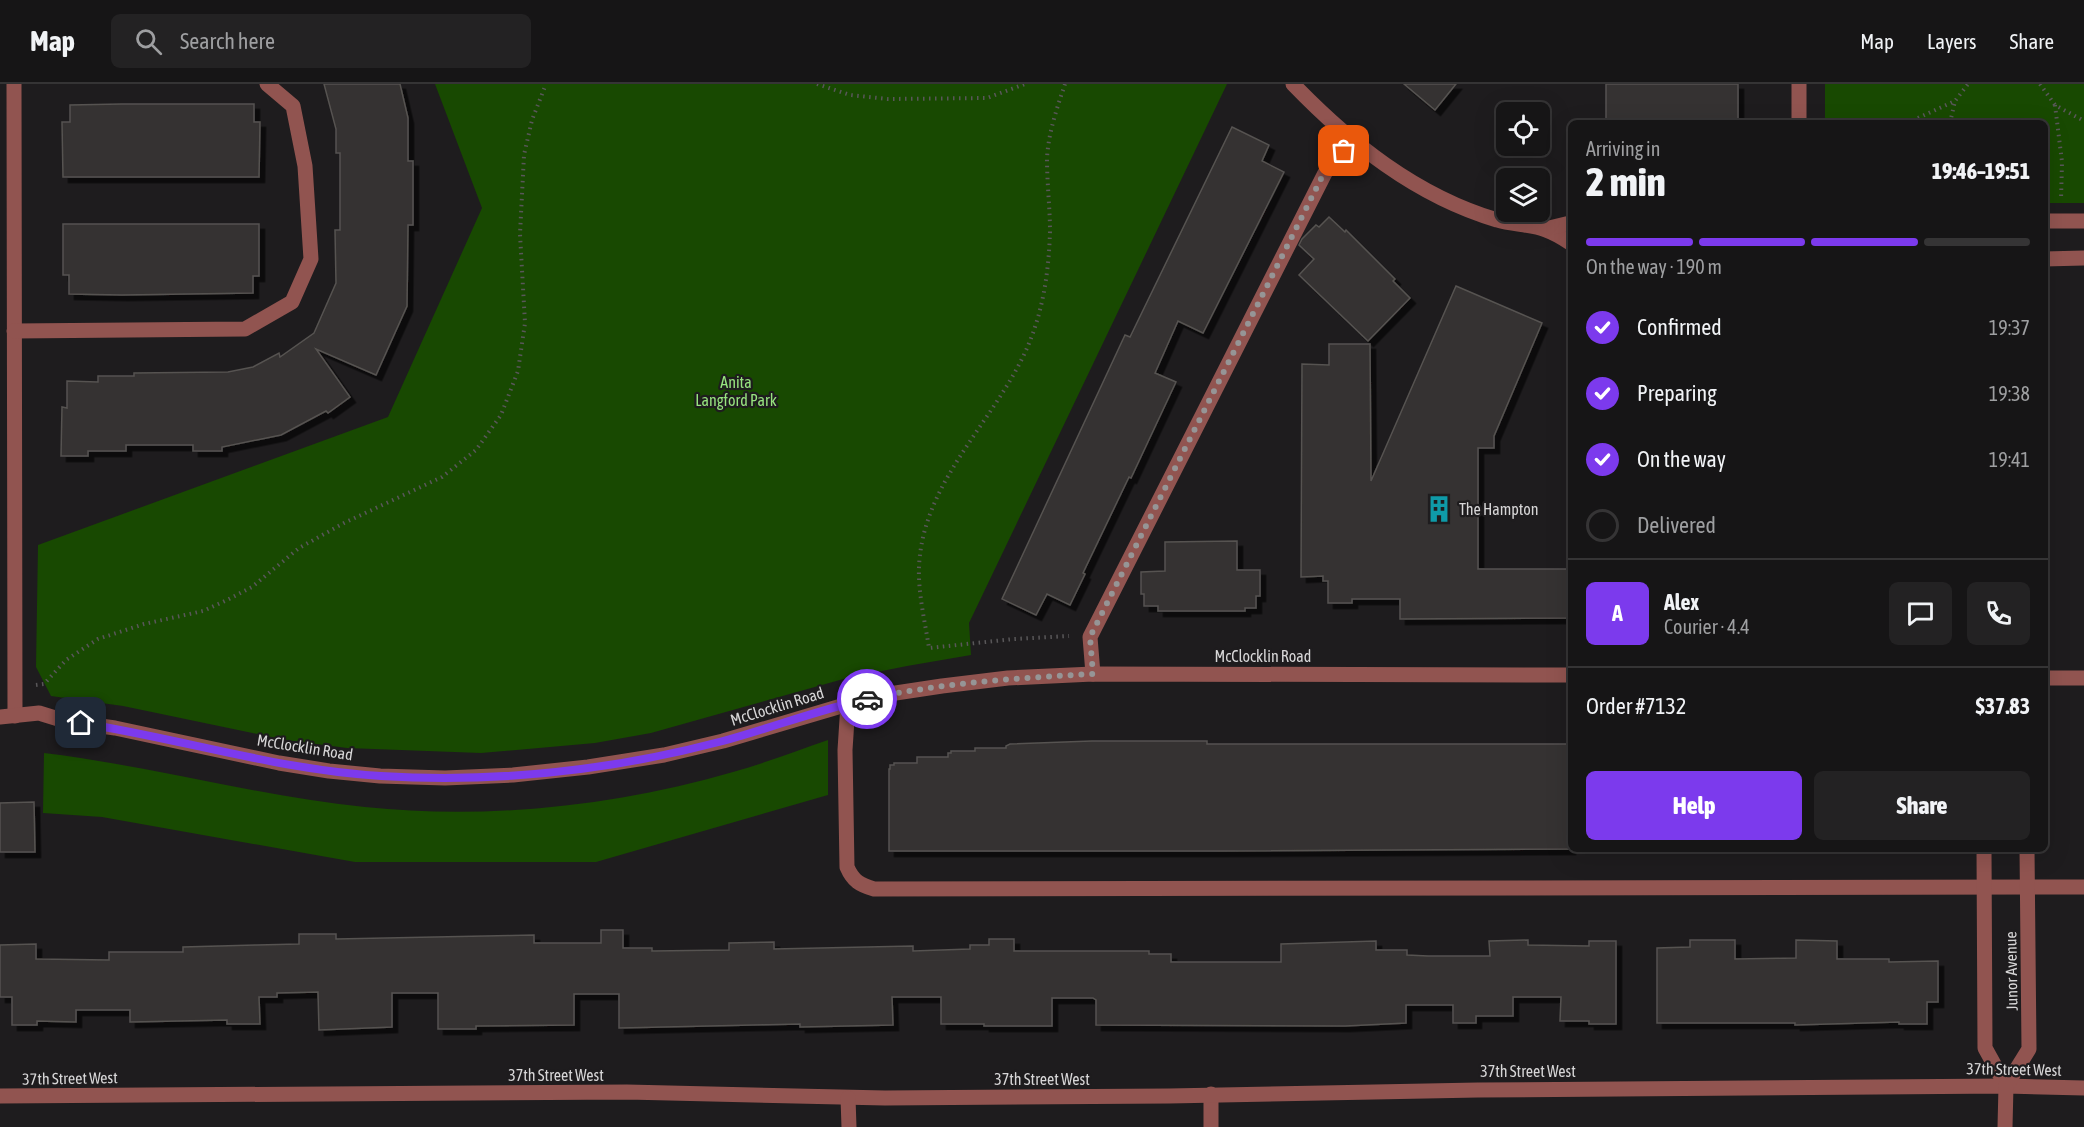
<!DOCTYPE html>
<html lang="en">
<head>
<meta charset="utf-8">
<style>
  body { margin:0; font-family:"Asap Condensed",sans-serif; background:#232223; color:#f1f3f6; height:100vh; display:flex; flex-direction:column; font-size:22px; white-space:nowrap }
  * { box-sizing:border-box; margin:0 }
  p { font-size:20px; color:#9e9fa1 }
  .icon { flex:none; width:33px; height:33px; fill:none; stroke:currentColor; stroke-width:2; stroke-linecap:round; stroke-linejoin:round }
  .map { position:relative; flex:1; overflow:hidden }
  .panel { position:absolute; left:1568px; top:36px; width:480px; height:732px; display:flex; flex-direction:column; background:#161516; border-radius:9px; box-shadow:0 6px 24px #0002,0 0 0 2px #353435 }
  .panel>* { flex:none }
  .tools { position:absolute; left:1496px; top:18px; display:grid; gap:12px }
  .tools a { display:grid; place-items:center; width:54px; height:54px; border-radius:9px; background:#161516; box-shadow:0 6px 24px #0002,0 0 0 2px #353435; font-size:30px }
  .pin { position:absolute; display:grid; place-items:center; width:51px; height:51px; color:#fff; margin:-26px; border-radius:12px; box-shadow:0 3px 9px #0006 }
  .courier { position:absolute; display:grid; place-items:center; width:60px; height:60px; margin:-30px; border:4px solid #7c3aed; border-radius:50%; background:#fff; color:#222; box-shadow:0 2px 8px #0007 }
  .summary em { font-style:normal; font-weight:800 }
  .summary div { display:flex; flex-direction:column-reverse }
  .summary { display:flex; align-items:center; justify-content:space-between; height:102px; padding:0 18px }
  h1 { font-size:39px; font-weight:800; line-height:45px }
  .bar { display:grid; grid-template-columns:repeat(4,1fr); gap:9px 6px; align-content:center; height:72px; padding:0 18px }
  .bar i { height:8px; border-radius:4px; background:#353435 }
  .bar .active { background:#7c3aed }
  .bar p { grid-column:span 4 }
  .line { display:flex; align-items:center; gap:15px; padding:0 18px; border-top:2px solid #353435 }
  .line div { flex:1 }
  .round { display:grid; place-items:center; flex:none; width:63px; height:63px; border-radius:9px; background:#232223 }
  ol { padding:0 18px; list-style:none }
  li { display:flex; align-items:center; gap:18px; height:66px }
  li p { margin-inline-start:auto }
  li .icon { padding:6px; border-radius:50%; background:#7c3aed; color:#fff; stroke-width:4 }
  li:last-child { color:#9e9fa1 }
  li i { width:33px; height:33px; border:3px solid #353435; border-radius:50% }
  .primary-button { display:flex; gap:12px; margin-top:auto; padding:12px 18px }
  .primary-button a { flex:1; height:69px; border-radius:9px; background:#7c3aed; color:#fff; font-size:24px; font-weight:800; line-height:69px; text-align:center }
  .primary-button a+a { background:#232223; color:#f1f3f6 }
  header { display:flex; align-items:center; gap:36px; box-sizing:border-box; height:84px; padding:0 30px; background:#161516; border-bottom:2px solid #353435 }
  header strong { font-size:28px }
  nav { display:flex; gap:33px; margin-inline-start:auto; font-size:21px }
  .search { width:420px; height:54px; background:#232223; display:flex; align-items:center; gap:15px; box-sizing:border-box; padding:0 21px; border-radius:9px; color:#9e9fa1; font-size:22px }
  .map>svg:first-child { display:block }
</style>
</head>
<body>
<header>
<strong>Map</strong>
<div class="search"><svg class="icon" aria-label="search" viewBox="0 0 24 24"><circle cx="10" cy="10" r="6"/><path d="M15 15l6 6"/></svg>Search here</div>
<nav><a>Map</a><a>Layers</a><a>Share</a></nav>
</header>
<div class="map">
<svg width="2084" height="1043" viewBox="0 0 2084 1043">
  <defs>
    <filter id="shadow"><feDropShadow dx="5.5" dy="5.5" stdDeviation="0" flood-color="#0009"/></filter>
  </defs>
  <rect width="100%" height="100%" fill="#1e1c1e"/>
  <g fill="#184901">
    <polygon points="435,0 1227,0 969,539 971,571 907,582 847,594 651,649 595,659 481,669 347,664 286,656 123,622 51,612 36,583 38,461 388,333 482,124"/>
    <polygon points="1825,0 2084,0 2084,119 2045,119 2044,39 1825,39"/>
    <path d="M828,656V711L596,778H355L102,733L43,729L44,669C152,682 257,712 365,723C487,736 616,722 733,688C765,679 796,667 828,656Z"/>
  </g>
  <g fill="#343130" stroke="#565351" stroke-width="1.5" filter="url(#shadow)">
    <polygon points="324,0 400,0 408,34 408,77 413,77 413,141 408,141 407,222 376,291 316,265 350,313 328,329 326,327 281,351 222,363 222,367 193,367 193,361 126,361 126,367 88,367 88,372 61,372 62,323 67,324 67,297 98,298 98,292 134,292 134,289 228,288 253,283 279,269 280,273 314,249 336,199 335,146 340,146 340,69 336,69 336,45"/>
    <polygon points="1404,0 1456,0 1435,26"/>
    <rect x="1606" y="0" width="132" height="39"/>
    <polygon points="122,20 254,20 254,38 260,38 259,93 63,93 62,38 70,38 70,21"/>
    <polygon points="1232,43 1269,61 1262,77 1284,88 1203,249 1178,237 1155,289 1176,298 1131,394 1129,393 1083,489 1085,490 1070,521 1047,510 1036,531 1002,515 1125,251 1130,253"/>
    <polygon points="1329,133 1345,148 1346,146 1395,195 1393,197 1410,214 1368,257 1299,191 1314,175 1299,161 1302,155 1316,141 1319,143"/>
    <polygon points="63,140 259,140 259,192 253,192 253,209 122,211 69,210 69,191 63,191"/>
    <polygon points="1456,202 1542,239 1494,352 1494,364 1478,364 1478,485 1570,485 1570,534 1400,535 1400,515 1352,515 1352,519 1328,519 1328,497 1323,497 1323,492 1301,493 1302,280 1329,281 1329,260 1370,260 1371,397"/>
    <polygon points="1237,457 1237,486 1260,486 1260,512 1256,512 1256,524 1245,524 1245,527 1158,527 1158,522 1144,522 1144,510 1141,510 1141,488 1165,487 1165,458"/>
    <polygon points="1207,657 1207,660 1570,660 1570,765 1217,767 889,767 889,685 890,685 890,681 894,681 894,679 917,679 917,673 948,673 948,669 951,669 951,667 975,667 975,664 1006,664 1006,662 1010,660 1092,657"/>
    <polygon points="34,718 35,768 0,768 0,719"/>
    <polygon points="601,846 623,846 623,864 652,864 652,867 729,866 729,859 774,858 774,865 913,862 913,867 970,865 970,861 989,861 989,855 1014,855 1014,867 1149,867 1149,870 1171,870 1171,878 1281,878 1281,860 1376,857 1376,866 1407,866 1407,871 1428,872 1490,872 1489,857 1528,856 1528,861 1589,862 1589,857 1616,857 1616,940 1589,940 1589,937 1560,937 1561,913 1513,913 1513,932 1476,932 1476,939 1453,939 1453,921 1406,921 1406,939 1345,942 1096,941 1096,916 1093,914 1052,914 1052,942 984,942 984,940 941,940 941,913 892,913 893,941 800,943 800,940 619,944 619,910 574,910 574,941 476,942 476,945 438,945 438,909 392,909 392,943 319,946 318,908 277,909 277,913 259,913 260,940 227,940 227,936 130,938 130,926 76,926 76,938 37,937 37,941 12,941 12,913 0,913 0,861 36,860 36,875 109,876 109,868 183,868 183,863 299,860 299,850 336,850 336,855 534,851 534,859 601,859"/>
    <polygon points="1690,856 1735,856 1735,875 1796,874 1796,856 1837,857 1837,875 1889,875 1889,878 1938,877 1938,918 1927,918 1927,940 1899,940 1899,938 1795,941 1795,939 1657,939 1657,864 1690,863"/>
  </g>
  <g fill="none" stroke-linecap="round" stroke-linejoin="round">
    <g stroke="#595759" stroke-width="4" stroke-dasharray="1.5 4.5" stroke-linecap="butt">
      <polyline points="817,0 850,11 888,15 987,14 1025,0"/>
      <path d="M1065,0C1057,24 1048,50 1047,75C1047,100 1050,124 1050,148C1049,180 1045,213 1035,243C1008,328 923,389 919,483C918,509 925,538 929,564L1014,555L1069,552"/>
      <polyline points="2040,0 2055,21 2084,37"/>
      <polyline points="2055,21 2062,78 2061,116"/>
      <polyline points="1907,39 1955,17 1968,0"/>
      <polyline points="1950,39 1955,17"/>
      <polyline points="36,601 44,600 66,576 98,555 144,540 203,527 227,516 252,503 299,464 344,439 442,393 476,366 501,331 518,287 525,239 520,150 524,71 532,36 546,0"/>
    </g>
    <g stroke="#915450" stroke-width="15">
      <polyline points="14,0 15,632"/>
      <path d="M1293,0C1350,59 1416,112 1497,136C1512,141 1531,140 1546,146C1554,149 1563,154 1570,159"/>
      <polyline points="1799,0 1799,39"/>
      <polyline points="2044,137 2084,137"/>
      <polyline points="1545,145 1570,139"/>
      <polyline points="2044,175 2084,174"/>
      <polyline points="14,247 245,245 292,218 311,175 305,82 293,22 267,0"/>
      <polyline points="1093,590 1090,553 1325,89 1352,57"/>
      <polyline points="2044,594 2084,594"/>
      <path d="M848,620L845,666L847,783C853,797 860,801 874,805L2084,803"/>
      <polyline points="0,633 39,629 65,637 115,644 279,679 329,687 380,692 445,694 513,691 588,683 664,671 723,657 848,620 889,610 942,602 1008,594 1093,590 1570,591"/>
      <polyline points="1984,765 1985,964 2006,1002"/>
      <polyline points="1211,1010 1211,1043"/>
      <polyline points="0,1012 627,1008 885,1014 1169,1012 1478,1006 2006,1002 2084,1004"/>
      <polyline points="848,1014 849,1043"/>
      <polyline points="2005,1043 2006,1002 2029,965 2027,765"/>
    </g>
  </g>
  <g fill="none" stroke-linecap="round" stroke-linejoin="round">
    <path stroke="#969596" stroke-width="6" stroke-dasharray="0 10.8" d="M867,615C942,599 1017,594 1093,590L1090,553L1324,89L1344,67"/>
    <path stroke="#7c3aed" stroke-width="8" d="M81,639C182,655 279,686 381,692C495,699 613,686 723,657C771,644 818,626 867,615"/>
  </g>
  <defs>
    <symbol id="building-bare" viewBox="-9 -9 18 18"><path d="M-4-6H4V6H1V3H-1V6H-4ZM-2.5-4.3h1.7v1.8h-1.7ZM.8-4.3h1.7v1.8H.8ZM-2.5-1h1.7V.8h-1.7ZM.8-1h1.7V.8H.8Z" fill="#0f9aa8" stroke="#1e1c1e" stroke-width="2.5" paint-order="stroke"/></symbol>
  </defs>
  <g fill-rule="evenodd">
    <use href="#building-bare" x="1420" y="406" width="38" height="38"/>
  </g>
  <g text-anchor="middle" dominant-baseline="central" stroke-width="4.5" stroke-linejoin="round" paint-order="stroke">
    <g font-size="16" fill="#97e37f" stroke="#1e1c1e">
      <text x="736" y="298">Anita<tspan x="736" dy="18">Langford Park</tspan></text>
    </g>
    <g font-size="16" fill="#d7d6d7" stroke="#1e1c1e" text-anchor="start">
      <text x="1459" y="425">The Hampton</text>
    </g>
    <g font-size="16" fill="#d7d6d7" stroke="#1e1c1e">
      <text x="1263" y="572">McClocklin Road</text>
      <text transform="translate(777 622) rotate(-17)">McClocklin Road</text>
      <text transform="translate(305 663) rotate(9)">McClocklin Road</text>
      <text transform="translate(2011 887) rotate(-91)">Junor Avenue</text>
      <text transform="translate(2014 985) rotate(1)">37th Street West</text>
      <text x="1528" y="987">37th Street West</text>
      <text x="556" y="991">37th Street West</text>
      <text transform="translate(70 994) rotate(-1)">37th Street West</text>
      <text x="1042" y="995">37th Street West</text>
    </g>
  </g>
</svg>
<div class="tools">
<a><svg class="icon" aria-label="locate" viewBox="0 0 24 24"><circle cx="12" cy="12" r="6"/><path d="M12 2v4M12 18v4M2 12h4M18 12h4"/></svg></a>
<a><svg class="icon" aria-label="layers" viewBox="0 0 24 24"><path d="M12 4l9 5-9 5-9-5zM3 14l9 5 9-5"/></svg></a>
</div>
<div class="pin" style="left:1344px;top:67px;background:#ea580c"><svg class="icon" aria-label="bag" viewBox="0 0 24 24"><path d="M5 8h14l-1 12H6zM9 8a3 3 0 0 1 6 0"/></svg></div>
<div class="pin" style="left:81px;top:639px;background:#1f2937"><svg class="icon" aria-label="home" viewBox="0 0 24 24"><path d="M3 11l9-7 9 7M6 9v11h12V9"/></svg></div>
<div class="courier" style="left:867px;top:615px"><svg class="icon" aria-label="car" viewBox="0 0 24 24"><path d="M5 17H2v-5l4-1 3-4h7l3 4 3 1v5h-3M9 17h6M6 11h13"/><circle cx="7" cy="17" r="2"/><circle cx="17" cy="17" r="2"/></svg></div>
<section class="panel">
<div class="summary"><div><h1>2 min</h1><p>Arriving in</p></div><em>19:46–19:51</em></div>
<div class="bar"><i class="active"></i><i class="active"></i><i class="active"></i><i></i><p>On the way · 190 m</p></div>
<ol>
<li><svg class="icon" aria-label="check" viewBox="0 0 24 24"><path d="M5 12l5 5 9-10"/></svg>Confirmed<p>19:37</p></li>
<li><svg class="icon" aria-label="check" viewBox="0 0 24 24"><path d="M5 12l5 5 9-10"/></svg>Preparing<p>19:38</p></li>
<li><svg class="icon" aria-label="check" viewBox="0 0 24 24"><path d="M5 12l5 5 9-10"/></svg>On the way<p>19:41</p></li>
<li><i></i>Delivered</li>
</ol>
<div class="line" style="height:108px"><b class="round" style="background:#7c3aed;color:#fff">A</b><div><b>Alex</b><p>Courier · 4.4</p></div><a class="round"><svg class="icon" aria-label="chat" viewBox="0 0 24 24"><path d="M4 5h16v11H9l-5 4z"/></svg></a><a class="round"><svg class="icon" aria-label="phone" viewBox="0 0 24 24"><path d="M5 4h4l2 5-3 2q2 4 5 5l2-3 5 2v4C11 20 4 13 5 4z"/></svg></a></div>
<div class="line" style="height:78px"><div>Order #7132</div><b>$37.83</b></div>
<div class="primary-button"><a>Help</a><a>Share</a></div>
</section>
</div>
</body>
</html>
